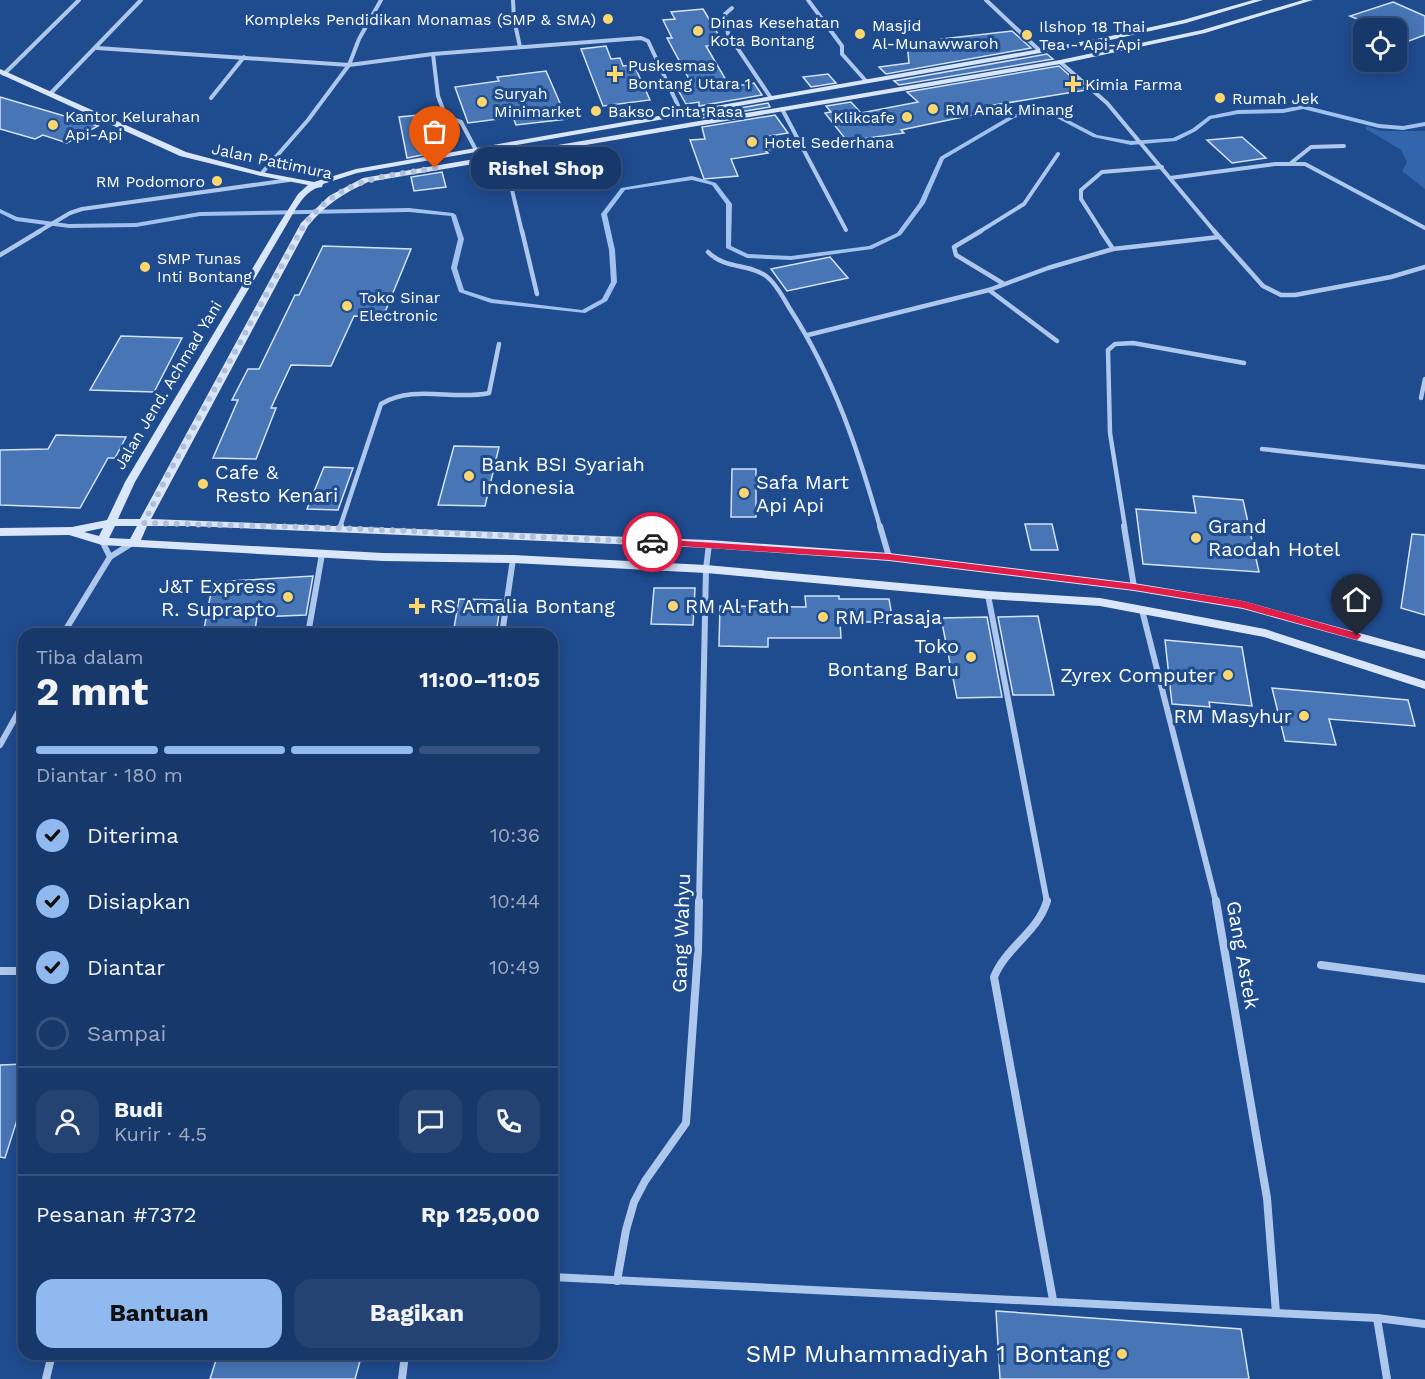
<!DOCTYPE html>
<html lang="id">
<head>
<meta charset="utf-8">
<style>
  body { margin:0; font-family:"Work Sans",sans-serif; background:#244373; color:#f1f3f6; height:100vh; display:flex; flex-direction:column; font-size:22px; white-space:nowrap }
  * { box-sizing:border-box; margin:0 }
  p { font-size:20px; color:#9eacc1 }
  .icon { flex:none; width:33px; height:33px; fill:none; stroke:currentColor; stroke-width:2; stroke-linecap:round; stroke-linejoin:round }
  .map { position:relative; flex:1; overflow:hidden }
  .drawer { position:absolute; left:18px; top:628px; width:540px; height:732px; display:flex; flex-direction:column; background:#17386b; border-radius:18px; box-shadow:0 3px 15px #0003,0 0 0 2px #36527e }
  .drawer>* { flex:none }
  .fabs { position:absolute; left:1353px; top:18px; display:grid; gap:12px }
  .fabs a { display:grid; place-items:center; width:54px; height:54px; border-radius:12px; background:#17386b; box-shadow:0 3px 15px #0003,0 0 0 2px #36527e; font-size:30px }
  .pin { position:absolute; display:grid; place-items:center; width:51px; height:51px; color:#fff; margin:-62px -26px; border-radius:50% 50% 50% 0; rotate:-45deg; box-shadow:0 0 6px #0007 }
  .pin .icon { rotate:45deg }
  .courier { position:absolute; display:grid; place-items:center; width:60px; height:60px; margin:-30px; border:4px solid #e11d48; border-radius:50%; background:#fff; color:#222; box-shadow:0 2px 8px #0007 }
  .bubble { position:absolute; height:42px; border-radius:18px; background:#17386b; box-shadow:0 3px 15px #0003,0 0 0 2px #36527e; font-size:20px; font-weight:700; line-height:42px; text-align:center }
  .summary em { font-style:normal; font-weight:700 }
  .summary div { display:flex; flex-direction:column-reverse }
  .summary { display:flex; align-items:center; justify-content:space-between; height:102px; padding:0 18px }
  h1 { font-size:39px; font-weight:700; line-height:45px }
  .bar { display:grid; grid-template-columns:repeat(4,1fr); gap:9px 6px; align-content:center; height:72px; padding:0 18px }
  .bar i { height:8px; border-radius:4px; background:#36527e }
  .bar .on { background:#90b9f0 }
  .bar p { grid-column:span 4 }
  .line { display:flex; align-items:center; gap:15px; padding:0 18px; border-top:2px solid #36527e }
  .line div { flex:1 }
  .round { display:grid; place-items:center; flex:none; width:63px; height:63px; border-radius:18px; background:#244373 }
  ol { padding:0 18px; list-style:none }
  li { display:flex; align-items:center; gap:18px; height:66px }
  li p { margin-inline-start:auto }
  li .icon { padding:6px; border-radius:50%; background:#90b9f0; color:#111; stroke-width:4 }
  li:last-child { color:#9eacc1 }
  li i { width:33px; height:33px; border:3px solid #36527e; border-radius:50% }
  .action { display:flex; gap:12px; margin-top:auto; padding:12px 18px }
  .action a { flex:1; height:69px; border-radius:18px; background:#90b9f0; color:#111; font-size:24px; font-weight:700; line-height:69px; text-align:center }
  .action a+a { background:#244373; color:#f1f3f6 }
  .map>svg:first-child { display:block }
</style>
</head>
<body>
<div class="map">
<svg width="1425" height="1379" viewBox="0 0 1425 1379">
  <rect width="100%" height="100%" fill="#1f4b8f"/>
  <polygon fill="#3265ac" points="1366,126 1382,131 1425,131 1425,189 1402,171 1407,162 1401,150 1366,129"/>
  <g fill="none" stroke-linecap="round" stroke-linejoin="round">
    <polygon fill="#a1c2ee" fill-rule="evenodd" points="1303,105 1379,124 1403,126 1425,122 1425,126 1403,130 1379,128 1303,109 1283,113 1238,114 1211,119 1196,131 1176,141 1131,145 1093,137 1051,115 1036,112 1014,118 944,159 925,203 901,235 872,249 791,260 747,258 726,248 726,204 712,185 692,180 625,190 607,214 615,250 617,282 607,301 585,313 491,303 459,292 451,268 458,239 451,216 409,212 200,216 136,227 69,228 16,221 0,213 0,209 17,217 69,224 136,223 200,212 409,208 453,213 456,215 464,239 457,268 464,290 492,299 582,310 602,299 611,282 609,250 601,214 621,188 692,176 716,183 732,204 731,246 748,254 791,256 869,246 897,233 919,203 940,157 1010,116 1036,108 1055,113 1097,135 1131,141 1173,138 1192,129 1209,116 1238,110 1283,109"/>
  </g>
  <g fill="#4775b6" stroke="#d3e3f9" stroke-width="1.5">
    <polygon points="1393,2 1425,16 1425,35 1409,41 1396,36 1396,28 1379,28 1350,16"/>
    <polygon points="703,9 724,44 706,46 730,87 754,83 762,95 699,106 699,102 686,104 674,83 690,81 667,38 672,38 663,20 675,19 671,12"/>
    <polygon points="1012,31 1031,48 886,74 879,67 909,63 907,43"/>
    <polygon points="606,46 611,59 620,58 623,66 634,65 650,100 603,106 581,49"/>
    <polygon points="1047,54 1053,59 899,85 894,81"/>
    <polygon points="1059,66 1086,90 976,108 982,113 901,130 904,133 847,141 825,113 831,112 826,106 851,102 861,113 918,102 907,92"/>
    <polygon points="546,71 567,119 516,125 513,117 468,123 455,87 499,81 497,77"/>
    <polygon points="828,74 836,83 811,87 803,77"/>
    <polygon points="0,97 78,120 98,126 67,143 43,135 35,139 0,129"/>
    <polygon points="768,103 770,107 701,118 701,115"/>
    <polygon points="440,113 443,120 447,122 453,145 436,147 437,152 407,158 399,117"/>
    <polygon points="775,115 788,133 769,136 778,149 765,150 768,153 731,159 738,176 704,179 690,140 705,139 702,127"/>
    <polygon points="1242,137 1266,158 1232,163 1207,140"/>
    <polygon points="580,158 593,180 565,184 554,163"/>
    <polygon points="442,172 446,187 414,191 411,177"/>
    <polygon points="323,246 411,249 383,317 354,316 331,366 291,365 271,408 276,408 256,459 213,458 238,400 232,400 248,369 259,369 295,295 299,295"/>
    <polygon points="830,257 848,278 787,291 771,269"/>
    <polygon points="121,336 182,338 154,392 90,390"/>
    <polygon points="56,435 126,437 115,458 108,458 80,508 0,505 0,450 48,449"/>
    <polygon points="454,446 499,447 485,506 438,505"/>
    <polygon points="324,467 353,468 338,510 307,509"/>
    <polygon points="732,469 756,469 756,517 731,517"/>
    <polygon points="1193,496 1243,500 1259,572 1143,564 1136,509 1196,513"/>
    <polygon points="1025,524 1052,524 1058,550 1031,550"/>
    <polygon points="1412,534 1425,535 1425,615 1401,608"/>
    <polygon points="313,576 306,615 257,617 255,630 203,634 213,582"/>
    <polygon points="654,588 695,588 693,625 651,624"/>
    <polygon points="805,596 839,596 839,599 889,599 893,622 840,622 841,638 768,638 768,647 719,646 720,606 806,607"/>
    <polygon points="459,599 501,600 496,634 453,634"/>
    <polygon points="1038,616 1054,695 1013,695 998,617"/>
    <polygon points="987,617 1002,697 957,698 941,618"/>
    <polygon points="1165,640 1242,647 1252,706 1209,702 1210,707 1172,704"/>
    <polygon points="1272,688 1408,700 1415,726 1329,719 1336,745 1285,741"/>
    <polygon points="24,1064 24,1098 5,1158 0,1157 0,1065"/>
    <polygon points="996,1311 1241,1329 1249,1379 1000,1379"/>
    <polygon points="218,1354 362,1354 355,1379 210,1379"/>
  </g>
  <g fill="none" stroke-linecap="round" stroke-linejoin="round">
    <g stroke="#aec8ed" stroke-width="4">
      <polyline points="513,0 514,19 520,47"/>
      <polyline points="808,0 842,46 842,54 866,81"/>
      <polyline points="986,0 1040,51"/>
      <polyline points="732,8 725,14 728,34 771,98"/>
      <polyline points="97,48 349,65 433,54 641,38 648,41 682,114"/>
      <polyline points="433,54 438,96 446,117 461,122 476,150"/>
      <polyline points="1060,62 1107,103 1215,232"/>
      <polyline points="4,74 79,0"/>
      <polyline points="50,94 141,0"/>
      <polyline points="211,98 244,57"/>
      <polyline points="782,109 846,230"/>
      <polyline points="504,156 522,232"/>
      <polyline points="1291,163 1311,147 1344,146"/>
      <polyline points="261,174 308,120 349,65 359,39 381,0"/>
      <polyline points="1170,178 1275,164 1305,164 1425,228"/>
      <polyline points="38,232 70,213 82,209 289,180"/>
      <polyline points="979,232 1024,204 1058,154"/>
      <polyline points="1102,232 1081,199 1081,190 1102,172 1162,167"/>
    </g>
    <g stroke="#aec8ed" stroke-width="4.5">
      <polyline points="522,231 537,294"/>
      <polyline points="981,231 954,247 956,255 1004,284"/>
      <polyline points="1101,231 1113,249"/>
      <polyline points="1214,231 1263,286 1281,295 1295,295 1391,277 1425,267"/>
      <path d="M708,252C726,270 748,263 766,276C776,283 784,299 790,309C834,377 858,450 880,527"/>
      <polyline points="0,255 40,231"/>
      <polyline points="989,290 1057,341"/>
      <polyline points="808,335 989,290 1048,268 1113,249 1219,237"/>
      <polyline points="1421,398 1425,379"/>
      <polyline points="1262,449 1425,467"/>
      <path d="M340,527L381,404C414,384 453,401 489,393L499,344"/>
      <polyline points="1125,527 1110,433 1108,350 1115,344 1133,343 1244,363"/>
    </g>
    <g stroke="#aec8ed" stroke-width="6">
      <polyline points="880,526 889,557"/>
      <polyline points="1124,526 1134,587"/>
      <polyline points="340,528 341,526"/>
      <polyline points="102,541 110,557"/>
      <polyline points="988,595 1047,902"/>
      <polyline points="1142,610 1216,902"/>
      <polyline points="63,634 110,557 134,542"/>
      <polyline points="308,634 322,554"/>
      <polyline points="502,634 513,559"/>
      <polyline points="0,745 24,702"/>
      <polyline points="699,902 706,569 709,544"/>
    </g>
    <g stroke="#aec8ed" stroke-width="8">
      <path d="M1047,901C1038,932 1006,947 994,977L1053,1300"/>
      <polyline points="1216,901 1267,1198 1276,1313"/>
      <polyline points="1321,965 1425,979"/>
      <polyline points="0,971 24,971"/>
      <path d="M552,1277C827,1292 1102,1303 1377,1318L1425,1324"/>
      <polyline points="617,1281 626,1230 634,1202 645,1181 686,1123 698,951 699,901"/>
      <polyline points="1377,1318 1387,1379"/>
      <polyline points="46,1379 52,1354"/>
      <polyline points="402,1379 405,1354"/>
    </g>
    <path fill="#dae6f9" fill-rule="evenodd" d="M1253,0H1263L1186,23L1097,43L357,173L323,184L322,187C305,188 295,211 287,224L135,482L118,519H140L301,223L329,196L363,178L1060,60L1202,30L1303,0H1313L1205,33L1060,64L368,182C344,193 325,205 308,226L151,519L709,540L889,553L1134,583L1243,601L1425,651V659L1243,609L1134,591L889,561L709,548L189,526H147L141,540L383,553L513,555L706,565L988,591L1100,598L1265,629L1425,681V689L1264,637L1100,606L988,599L706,573L513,563L383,561L102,545L69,535L0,536V528L72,527L107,520L125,482L279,224L298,194L308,185L261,176L180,156L0,74V69L186,152L261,172L314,182L356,169L1097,39L1183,20ZM115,526H137L130,539L109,538ZM103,528L99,536L84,532Z"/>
  </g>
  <polygon fill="#e11d48" points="652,539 889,554 1134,584 1243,601 1360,634 1361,636 1357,640 1243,608 1134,590 889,560 649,544 648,542"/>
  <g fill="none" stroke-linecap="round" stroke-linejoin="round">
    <path stroke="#b1c0d8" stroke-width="6" stroke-dasharray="0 10.8" d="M435,168C378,178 343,177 304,225L164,482L144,523L340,528L652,542"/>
  </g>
  <g fill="#fbd76d" stroke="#1f4b8f" stroke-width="2">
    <circle cx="608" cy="19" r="6"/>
    <circle cx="698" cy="31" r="6"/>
    <circle cx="860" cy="34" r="6"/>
    <circle cx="1027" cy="35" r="6"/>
    <path d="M612 65h6v6h6v6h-6v6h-6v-6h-6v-6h6z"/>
    <path d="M1070 75h6v6h6v6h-6v6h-6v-6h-6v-6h6z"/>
    <circle cx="1220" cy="98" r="6"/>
    <circle cx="482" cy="102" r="6"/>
    <circle cx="933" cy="109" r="6"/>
    <circle cx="596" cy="111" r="6"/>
    <circle cx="907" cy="117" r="6"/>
    <circle cx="53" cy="125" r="6"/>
    <circle cx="752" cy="142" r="6"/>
    <circle cx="217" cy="181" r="6"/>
    <circle cx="145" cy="267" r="6"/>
    <circle cx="347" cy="306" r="6"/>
    <circle cx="469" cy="476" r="6"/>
    <circle cx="203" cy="484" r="6"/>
    <circle cx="744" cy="493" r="6"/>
    <circle cx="1196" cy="538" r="6"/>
    <circle cx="288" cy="597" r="6"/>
    <path d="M414 597h6v6h6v6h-6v6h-6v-6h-6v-6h6z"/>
    <circle cx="673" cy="606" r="6"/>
    <circle cx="823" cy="617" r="6"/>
    <circle cx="971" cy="657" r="6"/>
    <circle cx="1228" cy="675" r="6"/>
    <circle cx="1304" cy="716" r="6"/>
    <circle cx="1122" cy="1354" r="6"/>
  </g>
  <g text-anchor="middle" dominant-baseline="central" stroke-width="6" stroke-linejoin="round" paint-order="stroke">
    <g font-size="16" fill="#fff" stroke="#1f4b8f" text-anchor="start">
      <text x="596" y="19" text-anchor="end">Kompleks Pendidikan Monamas (SMP &amp; SMA)</text>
      <text x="710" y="22">Dinas Kesehatan<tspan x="710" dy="18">Kota Bontang</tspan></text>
      <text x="872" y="25">Masjid<tspan x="872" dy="18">Al-Munawwaroh</tspan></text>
      <text x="1039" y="26">Ilshop 18 Thai<tspan x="1039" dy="18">Tea - Api-Api</tspan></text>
      <text x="628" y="65">Puskesmas<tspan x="628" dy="18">Bontang Utara 1</tspan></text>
      <text x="1085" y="84">Kimia Farma</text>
      <text x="494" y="93">Suryah<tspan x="494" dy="18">Minimarket</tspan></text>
      <text x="1232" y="98">Rumah Jek</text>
      <text x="945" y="109">RM Anak Minang</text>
      <text x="608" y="111">Bakso Cinta Rasa</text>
      <text x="65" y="116">Kantor Kelurahan<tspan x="65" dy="18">Api-Api</tspan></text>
      <text x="895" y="117" text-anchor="end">Klikcafe</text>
      <text x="764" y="142">Hotel Sederhana</text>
      <text x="205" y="181" text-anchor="end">RM Podomoro</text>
      <text x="157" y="258">SMP Tunas<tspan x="157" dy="18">Inti Bontang</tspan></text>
      <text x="359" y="297">Toko Sinar<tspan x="359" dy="18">Electronic</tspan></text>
    </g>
    <g font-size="16" fill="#fff" stroke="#1f4b8f">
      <text transform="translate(272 161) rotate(12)">Jalan Pattimura</text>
      <text transform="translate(168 385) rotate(-59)">Jalan Jend. Achmad Yani</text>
    </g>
    <g font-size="20" fill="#fff" stroke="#1f4b8f" text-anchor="start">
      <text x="481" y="464">Bank BSI Syariah<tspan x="481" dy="23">Indonesia</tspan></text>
      <text x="215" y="472">Cafe &amp;<tspan x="215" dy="23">Resto Kenari</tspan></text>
      <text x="756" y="482">Safa Mart<tspan x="756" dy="23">Api Api</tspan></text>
      <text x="1208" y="526">Grand<tspan x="1208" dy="23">Raodah Hotel</tspan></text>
      <text x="276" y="586" text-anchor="end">J&amp;T Express<tspan x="276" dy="23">R. Suprapto</tspan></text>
      <text x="430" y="606">RS Amalia Bontang</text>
      <text x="685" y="606">RM Al Fath</text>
      <text x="835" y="617">RM Prasaja</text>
      <text x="959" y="646" text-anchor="end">Toko<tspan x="959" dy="23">Bontang Baru</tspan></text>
      <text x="1216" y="675" text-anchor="end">Zyrex Computer</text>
      <text x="1292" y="716" text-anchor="end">RM Masyhur</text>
    </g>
    <g font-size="20" fill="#fff" stroke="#1f4b8f">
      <text transform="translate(681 933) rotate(-88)">Gang Wahyu</text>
      <text transform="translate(1243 955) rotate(80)">Gang Astek</text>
    </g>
    <g font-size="24" fill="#fff" stroke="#1f4b8f" text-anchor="end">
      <text x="1110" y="1354">SMP Muhammadiyah 1 Bontang</text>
    </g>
  </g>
</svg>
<div class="fabs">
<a><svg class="icon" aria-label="locate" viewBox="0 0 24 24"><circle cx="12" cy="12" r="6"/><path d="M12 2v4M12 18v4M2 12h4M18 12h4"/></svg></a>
</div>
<div class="pin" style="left:435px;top:168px;background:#ea580c"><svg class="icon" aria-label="bag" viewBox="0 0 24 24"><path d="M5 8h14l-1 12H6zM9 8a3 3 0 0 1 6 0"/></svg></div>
<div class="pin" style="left:1357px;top:636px;background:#1f2937"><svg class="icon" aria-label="home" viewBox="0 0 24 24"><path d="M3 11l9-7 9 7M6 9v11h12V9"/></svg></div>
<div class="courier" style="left:652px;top:542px"><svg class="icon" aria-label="car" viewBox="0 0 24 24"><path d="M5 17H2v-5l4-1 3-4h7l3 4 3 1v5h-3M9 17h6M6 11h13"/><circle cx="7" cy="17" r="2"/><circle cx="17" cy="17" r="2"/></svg></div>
<div class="bubble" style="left:471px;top:147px;width:150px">Rishel Shop</div>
<section class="drawer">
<div class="summary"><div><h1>2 mnt</h1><p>Tiba dalam</p></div><em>11:00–11:05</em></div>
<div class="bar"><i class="on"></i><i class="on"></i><i class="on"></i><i></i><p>Diantar · 180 m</p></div>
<ol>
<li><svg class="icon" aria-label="check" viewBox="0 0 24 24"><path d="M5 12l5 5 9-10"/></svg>Diterima<p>10:36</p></li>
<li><svg class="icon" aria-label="check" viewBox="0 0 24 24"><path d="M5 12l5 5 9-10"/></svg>Disiapkan<p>10:44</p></li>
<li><svg class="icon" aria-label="check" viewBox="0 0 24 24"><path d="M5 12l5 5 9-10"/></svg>Diantar<p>10:49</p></li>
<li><i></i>Sampai</li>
</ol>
<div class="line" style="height:108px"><a class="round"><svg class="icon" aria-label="person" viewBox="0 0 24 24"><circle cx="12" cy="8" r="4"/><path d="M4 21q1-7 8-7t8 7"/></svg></a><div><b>Budi</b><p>Kurir · 4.5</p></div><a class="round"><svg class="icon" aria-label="chat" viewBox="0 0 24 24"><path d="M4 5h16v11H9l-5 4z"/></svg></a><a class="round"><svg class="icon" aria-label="phone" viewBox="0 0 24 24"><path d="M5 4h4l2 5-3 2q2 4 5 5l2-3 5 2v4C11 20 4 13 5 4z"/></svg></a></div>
<div class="line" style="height:78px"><div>Pesanan #7372</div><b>Rp 125,000</b></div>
<div class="action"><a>Bantuan</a><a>Bagikan</a></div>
</section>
</div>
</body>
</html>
